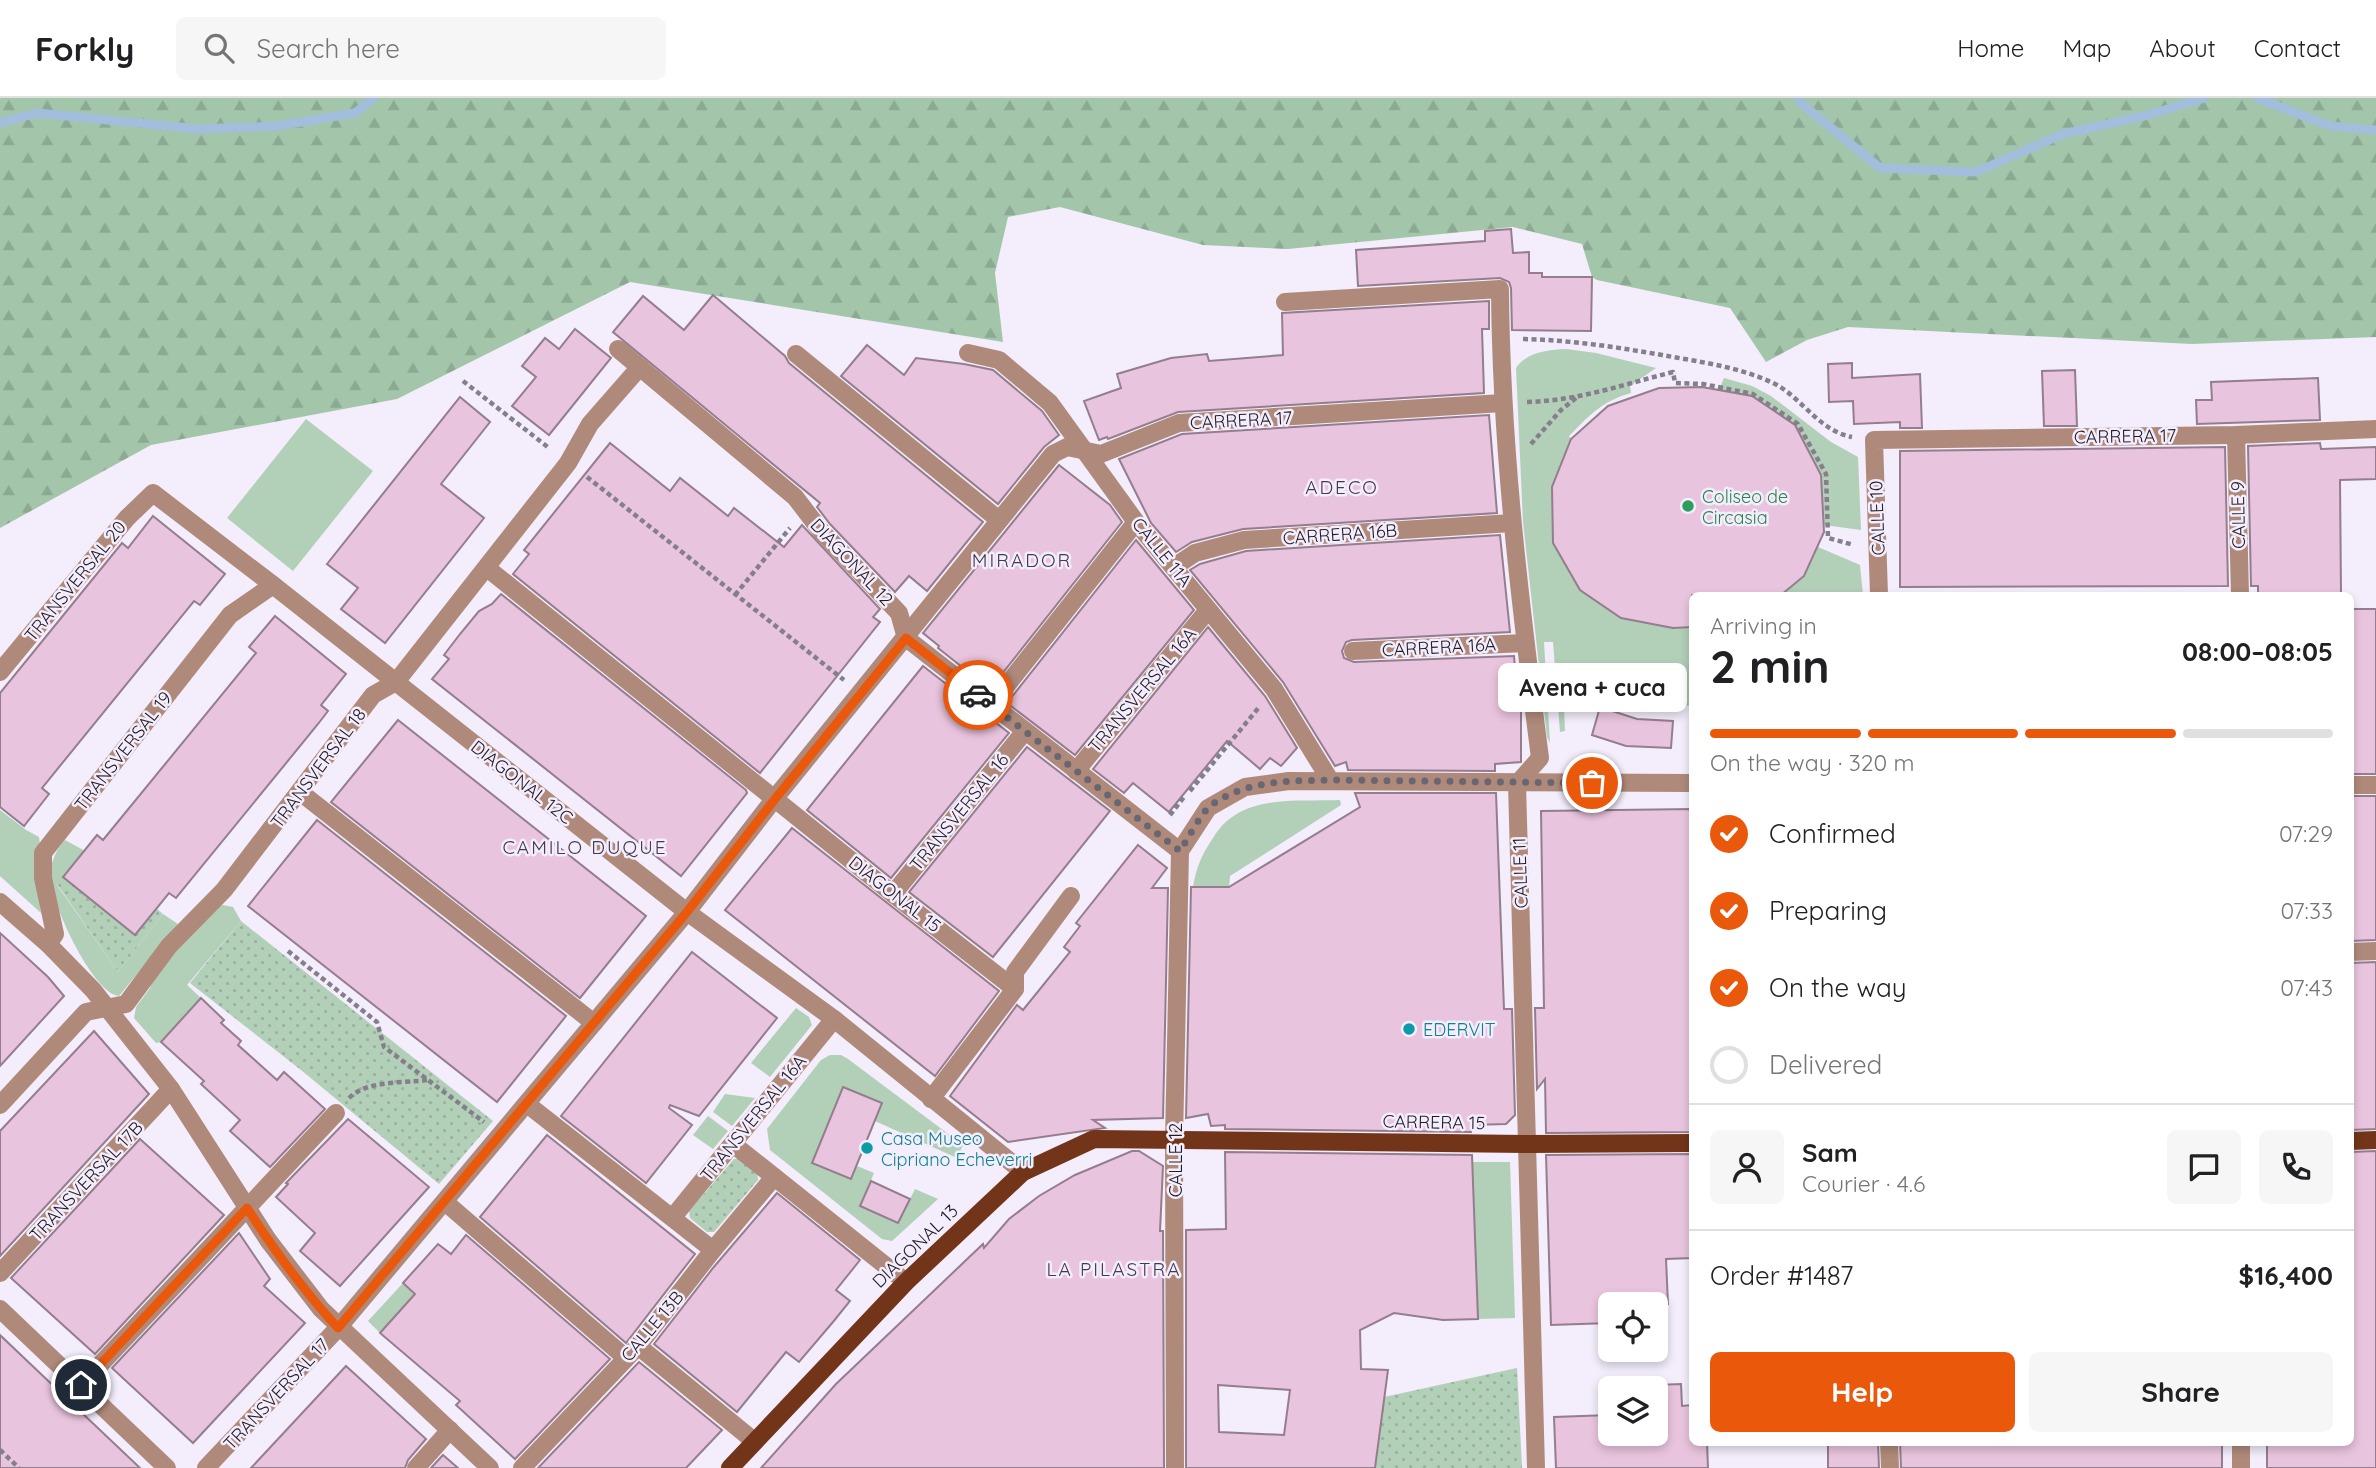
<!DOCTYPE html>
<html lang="en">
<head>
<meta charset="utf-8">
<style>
  body { margin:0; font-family:Quicksand,sans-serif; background:#f6f6f6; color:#202124; height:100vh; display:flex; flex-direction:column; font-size:26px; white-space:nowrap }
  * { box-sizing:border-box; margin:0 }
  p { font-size:23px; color:#757577 }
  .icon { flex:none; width:38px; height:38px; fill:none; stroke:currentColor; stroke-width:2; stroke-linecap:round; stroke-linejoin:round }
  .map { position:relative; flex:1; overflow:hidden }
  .panel { position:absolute; left:1689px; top:494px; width:665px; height:854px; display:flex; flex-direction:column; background:#fff; border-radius:10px; box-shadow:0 4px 10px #0003 }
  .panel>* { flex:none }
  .tools { position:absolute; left:1598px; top:1194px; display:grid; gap:14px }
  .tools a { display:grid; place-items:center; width:70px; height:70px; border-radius:10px; background:#fff; box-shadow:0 4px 10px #0003; font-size:35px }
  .pin { position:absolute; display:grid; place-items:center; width:60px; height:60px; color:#fff; margin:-30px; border:4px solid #fff; border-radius:50%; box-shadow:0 2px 7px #0007 }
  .courier { position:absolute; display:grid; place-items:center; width:70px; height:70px; margin:-35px; border:5px solid #ea580c; border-radius:50%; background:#fff; color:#222; box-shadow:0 2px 9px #0007 }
  .bubble { position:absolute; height:49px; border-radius:10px; background:#fff; box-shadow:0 4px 10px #0003; font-size:23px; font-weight:700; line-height:49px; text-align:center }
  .summary em { font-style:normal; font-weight:700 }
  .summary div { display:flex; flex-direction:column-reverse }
  .summary { display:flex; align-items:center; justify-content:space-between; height:119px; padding:0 21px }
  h1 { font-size:46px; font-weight:700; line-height:52px }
  .bar { display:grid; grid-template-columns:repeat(4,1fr); gap:10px 7px; align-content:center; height:84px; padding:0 21px }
  .bar i { height:9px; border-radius:5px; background:#e0e0e0 }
  .bar .current { background:#ea580c }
  .bar p { grid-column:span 4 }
  .line { display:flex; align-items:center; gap:18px; padding:0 21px; border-top:2px solid #e0e0e0 }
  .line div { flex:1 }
  .round { display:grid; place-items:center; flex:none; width:74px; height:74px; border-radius:10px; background:#f6f6f6 }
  ol { padding:0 21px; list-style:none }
  li { display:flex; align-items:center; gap:21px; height:77px }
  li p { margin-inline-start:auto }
  li .icon { padding:7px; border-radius:50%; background:#ea580c; color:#fff; stroke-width:4 }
  li:last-child { color:#757577 }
  li i { width:38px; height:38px; border:4px solid #e0e0e0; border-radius:50% }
  .button { display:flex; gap:14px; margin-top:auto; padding:14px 21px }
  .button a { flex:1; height:80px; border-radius:10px; background:#ea580c; color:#fff; font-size:28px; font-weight:700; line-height:80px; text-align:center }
  .button a+a { background:#f6f6f6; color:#202124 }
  header { display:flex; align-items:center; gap:42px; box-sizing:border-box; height:98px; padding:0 35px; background:#fff; border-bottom:2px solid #e0e0e0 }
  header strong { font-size:33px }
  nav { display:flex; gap:38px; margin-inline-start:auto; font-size:24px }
  .search { width:490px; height:63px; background:#f6f6f6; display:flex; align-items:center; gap:18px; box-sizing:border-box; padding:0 24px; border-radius:10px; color:#757577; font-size:26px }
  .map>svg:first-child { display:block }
</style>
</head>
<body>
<header>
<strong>Forkly</strong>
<div class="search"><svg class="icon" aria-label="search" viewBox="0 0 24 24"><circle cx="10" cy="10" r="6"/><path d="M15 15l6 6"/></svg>Search here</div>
<nav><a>Home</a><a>Map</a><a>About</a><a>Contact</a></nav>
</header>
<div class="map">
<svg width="2376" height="1370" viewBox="0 0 2376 1370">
  <defs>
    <pattern id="forest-firs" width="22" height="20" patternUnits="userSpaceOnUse" patternTransform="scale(1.75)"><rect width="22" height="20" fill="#a3c6ab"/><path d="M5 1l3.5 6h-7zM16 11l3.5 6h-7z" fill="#8caa93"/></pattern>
    <pattern id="park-dots" width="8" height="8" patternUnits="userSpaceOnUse" patternTransform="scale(1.75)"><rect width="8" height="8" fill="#b2cfb8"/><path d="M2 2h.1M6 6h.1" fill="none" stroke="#99b19e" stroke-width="1.8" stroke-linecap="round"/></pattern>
  </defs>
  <rect width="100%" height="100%" fill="#f3edfc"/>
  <g fill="#b2cfb8">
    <path d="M1566,251L1596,255L1656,270L1630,288L1631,295C1602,303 1590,317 1569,338L1571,341L1552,389L1553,444L1580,492L1621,520L1673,530L1692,529V608C1661,607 1630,603 1600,593L1601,585L1597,583L1563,586L1565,633L1560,634L1553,544H1544L1550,645L1547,639L1523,424L1516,270C1527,254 1547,252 1566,251Z"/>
    <polygon points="1724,280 1752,288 1771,298 1831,344 1858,359 1861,432 1824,427 1821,377 1795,327 1719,292"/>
    <polygon points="306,321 373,373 293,473 227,420"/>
    <polygon points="1818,449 1860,467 1863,497 1782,497 1804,478"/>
    <path d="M1340,702L1341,707L1230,778L1229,789H1193C1197,768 1201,758 1213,740C1240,695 1294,704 1340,702Z"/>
    <polygon points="0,712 26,732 39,739 40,747 36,782 41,815 0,778"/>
    <path d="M65,742L85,753L57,787L118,874L163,816L178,826L119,898C93,896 49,802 50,776C51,764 57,750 65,742Z"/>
    <polygon points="223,807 233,809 241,823 187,887 201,900 161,944 156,945 134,920 136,909 150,890 155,877 215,809"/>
    <polygon points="796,910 809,919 812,927 770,979 751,965"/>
    <polygon points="830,957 841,957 848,961 963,1047 957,1060 875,1023 882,1005 843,989 813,1065 851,1081 857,1068 874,1075 860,1108 898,1125 915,1091 938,1101 892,1143 882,1141 770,1052 767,1031 821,962"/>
    <polygon points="725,996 755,1000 732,1028 713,1014"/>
    <polygon points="708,1018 728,1033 713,1051 693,1037"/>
    <polygon points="1472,1064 1510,1064 1515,1220 1478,1221"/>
    <polygon points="403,1185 415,1196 380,1235 368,1223"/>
  </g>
  <polygon fill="url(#forest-firs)" points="0,0 2376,0 2376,239 2192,246 1848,229 1807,242 1766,264 1730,210 1597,182 1592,179 1582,146 1513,129 1288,151 1203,147 1060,109 1008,119 995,175 1003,244 630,184 397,301 151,347 0,430"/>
  <g fill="url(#park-dots)">
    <polygon points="63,779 135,837 157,811 163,816 118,874 57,786"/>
    <polygon points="241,823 493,1023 439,1086 301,972 190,885"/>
    <polygon points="734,1061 740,1061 757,1074 758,1082 714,1134 707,1134 690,1120 689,1113"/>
    <polygon points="1517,1270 1522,1370 1375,1370 1384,1299"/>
  </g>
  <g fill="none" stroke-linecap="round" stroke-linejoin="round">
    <g stroke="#a3bddc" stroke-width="9">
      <polyline points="1798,0 1802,6 1880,70 1976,74 2063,36 2148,17 2204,0"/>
      <polyline points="2257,0 2330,28 2376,32"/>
      <polyline points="0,25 37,15 199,31 277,28 355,15 374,0"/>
    </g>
  </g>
  <g fill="#e9c4de" stroke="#947d8d" stroke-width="2" fill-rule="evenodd">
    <polygon points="1511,131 1513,155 1529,154 1529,175 1542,175 1542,179 1592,179 1591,233 1512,232 1511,190 1509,184 1500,180 1358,188 1356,152 1485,143 1485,133"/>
    <polygon points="713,197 785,258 789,265 983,424 927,493 909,478 895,494 830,426 817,409 820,405 613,234 643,198 684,232"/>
    <polygon points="1489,203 1489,231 1482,231 1484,295 1178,314 1108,341 1107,339 1099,342 1084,303 1121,290 1117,276 1171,260 1207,256 1209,263 1283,257 1282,215"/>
    <polygon points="575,231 611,260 549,337 512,308 536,279 522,268 545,240 559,251"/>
    <polygon points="867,247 904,277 916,260 964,266 993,272 1042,313 1059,337 1044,349 998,406 841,278"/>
    <polygon points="1852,265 1852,280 1920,276 1922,330 1900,330 1900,324 1854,326 1853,303 1829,304 1828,266"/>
    <polygon points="2075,272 2077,328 2044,328 2042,273"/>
    <polygon points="2318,280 2320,322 2197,326 2196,302 2212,302 2211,284"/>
    <polygon points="1702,289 1752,298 1795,327 1821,377 1824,434 1804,478 1781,497 1692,497 1692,529 1673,530 1621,520 1580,492 1553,445 1552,389 1571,341 1608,308 1659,290"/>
    <polygon points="460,299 490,324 441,386 484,420 385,545 341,511 358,490 327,466"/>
    <polygon points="1489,317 1497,415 1243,431 1192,444 1176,454 1151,425 1119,361 1182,336"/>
    <polygon points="610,345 670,393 680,380 728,418 734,410 784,449 802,427 880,511 873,519 880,524 760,675 513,476 529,456 524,452"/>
    <polygon points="2320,345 2321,351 2376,349 2376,381 2340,382 2341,497 2258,497 2258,488 2251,488 2248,348"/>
    <polygon points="2225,349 2228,488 1900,489 1900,353"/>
    <polygon points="1059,367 1110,407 1122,424 990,591 938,550 939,548 923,535"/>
    <polygon points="153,418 225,476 200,507 194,503 42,690 49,696 24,728 0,709 0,595 122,445 128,450"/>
    <polygon points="1500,437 1510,534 1352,542 1346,544 1342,553 1344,560 1354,564 1514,558 1518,610 1521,610 1521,664 1495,666 1495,673 1348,672 1346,664 1335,668 1283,584 1190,472 1200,466 1246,453"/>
    <polygon points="1136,442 1194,512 1075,657 1007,605"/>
    <polygon points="501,496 746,692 747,695 681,778 432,581 449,561 444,557 460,536 479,513 492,506"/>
    <rect x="2350" y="511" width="26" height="165"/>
    <polygon points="275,518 346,576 321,607 328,613 318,626 176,800 169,795 135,837 63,779 97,737 103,742 256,555 249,549"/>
    <polygon points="1208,529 1265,598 1297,650 1281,668 1270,660 1260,671 1227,643 1169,714 1133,685 1124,695 1093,671"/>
    <polygon points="923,568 1009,635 891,780 807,712"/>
    <polygon points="1600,609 1637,621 1673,623 1671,650 1626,648 1592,637"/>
    <polygon points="398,622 646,818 580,900 331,704"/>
    <polygon points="1027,649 1110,713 993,859 909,794"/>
    <polygon points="1355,695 1496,695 1504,911 1512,911 1515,1017 1506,1026 1471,1027 1471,1034 1225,1031 1225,1027 1211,1028 1208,1016 1186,1020 1191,789 1229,789 1360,709"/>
    <polygon points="2350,698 2376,698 2376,842 2350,843"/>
    <polygon points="1692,711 1692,1034 1546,1035 1545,981 1537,991 1535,910 1544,910 1541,713"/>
    <polygon points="317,722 566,918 497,1004 248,808"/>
    <polygon points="792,730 999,893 935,978 725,812"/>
    <polygon points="1138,747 1167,770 1152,790 1168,790 1163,1020 1093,1022 1105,1030 1008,1044 950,998 1017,907 1023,912 1070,854 1064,849 1080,828 1076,825"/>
    <polygon points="0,835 48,879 64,898 0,968"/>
    <polygon points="692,854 777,920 699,1018 670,1007 669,1010 692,1027 646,1085 561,1018"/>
    <polygon points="2376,864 2376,1031 2350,1032 2350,865"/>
    <polygon points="201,900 224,922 221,925 241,943 238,947 277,982 284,974 325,1011 270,1069 230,1033 240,1022 201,986 204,983 161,944"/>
    <polygon points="94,933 149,996 0,1158 0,1033"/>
    <polygon points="843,989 882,1005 851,1081 812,1065"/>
    <polygon points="348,1021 429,1089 340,1188 300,1153 315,1135 276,1099 288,1086 286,1085"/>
    <polygon points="547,1037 695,1156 626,1245 480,1119"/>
    <polygon points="140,1041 224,1117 95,1256 11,1180"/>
    <polygon points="1132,1053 1139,1053 1163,1068 1160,1133 1163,1133 1164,1370 761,1370 836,1286 983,1146 984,1150 1009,1121 1039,1098 1075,1077"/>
    <polygon points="2376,1053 2376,1370 2267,1370 2267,1344 2350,1344 2350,1054"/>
    <path d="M1225,1054L1472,1057L1478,1221L1443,1222L1394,1215L1360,1232L1361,1271L1388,1272L1375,1370H1186V1132L1226,1131ZM1218,1287L1290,1292L1284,1337L1219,1334Z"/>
    <polygon points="1692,1056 1692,1160 1666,1161 1668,1206 1610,1206 1610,1225 1551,1227 1546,1057"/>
    <polygon points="871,1083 910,1101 898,1125 860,1108"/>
    <polygon points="777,1095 860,1162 836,1192 850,1203 833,1224 799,1264 786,1254 737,1314 654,1246 713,1170"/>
    <polygon points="239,1135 270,1181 264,1188 305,1225 193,1345 112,1270"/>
    <polygon points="466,1137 610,1261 515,1361 456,1307 460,1303 380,1235 415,1196 403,1185 438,1146 451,1156"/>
    <polygon points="0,1237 42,1277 140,1370 0,1370"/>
    <polygon points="639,1264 722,1332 686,1370 538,1370"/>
    <polygon points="346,1268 426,1341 408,1362 405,1370 251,1370"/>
    <polygon points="1681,1286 1682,1308 1692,1307 1692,1344 1707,1344 1708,1370 1556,1370 1554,1319 1610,1317 1610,1335 1656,1335 1656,1287"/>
    <polygon points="1828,1344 1878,1344 1879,1370 1828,1370"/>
    <polygon points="1900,1344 2222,1344 2222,1370 1901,1370"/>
    <polygon points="443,1357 458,1370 431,1370"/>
  </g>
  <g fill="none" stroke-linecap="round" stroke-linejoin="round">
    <g stroke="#847f8a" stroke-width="4.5" stroke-dasharray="5 3.5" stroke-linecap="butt">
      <path d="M1523,241C1570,242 1616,249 1662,257C1700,264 1742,269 1777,287C1803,302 1820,333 1852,339"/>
      <polyline points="463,283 549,350"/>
      <path d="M1527,304C1577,303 1625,286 1673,274L1675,285L1703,286L1753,296L1798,326L1826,376L1828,440L1854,447"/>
      <polyline points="1531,346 1561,312 1576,300"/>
      <polyline points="587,379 844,582"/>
      <polyline points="735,497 790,430"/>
      <polyline points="1190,693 1260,608"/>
      <polyline points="1170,717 1184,699"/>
      <polyline points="288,853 377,924 384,949 484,1024"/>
      <path d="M349,1000C367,982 405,985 428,982"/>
      <polyline points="0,1352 19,1370"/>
    </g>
    <g stroke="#af8a7b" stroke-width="18">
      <path d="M1285,204L1500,191C1501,349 1520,504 1540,660L1517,686L1536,1370"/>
      <polyline points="618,251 795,399 821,433 899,515 906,540 1180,753"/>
      <polyline points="968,255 999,262 1050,305 1136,424 1274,591 1330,682"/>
      <polyline points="796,256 999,422"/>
      <polyline points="2236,337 2240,497"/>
      <polyline points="1174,469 1195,455 1244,442 1512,425"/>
      <polyline points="487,470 893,796 1015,891"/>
      <polyline points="1879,497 1874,342 2236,337 2376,331"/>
      <polyline points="1353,553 1525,545"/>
      <polyline points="0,574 127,420 153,395 273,487 687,814 834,921 1023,1074"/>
      <polyline points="991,607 1136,424"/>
      <polyline points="1076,673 1208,512"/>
      <polyline points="2350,687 2376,687"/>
      <polyline points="300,694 594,925"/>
      <polyline points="1180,753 1208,710 1245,689 1289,683 1692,685"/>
      <polyline points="893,796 1025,633"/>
      <polyline points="0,804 48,846 93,892 171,991 268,1142 321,1211 490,1370"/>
      <polyline points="48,846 55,836 43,780 43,755 230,517 273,487"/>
      <polyline points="2350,854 2376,853"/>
      <polyline points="931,1001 1015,891 1015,874 1071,798"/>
      <polyline points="527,1006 713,1152"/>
      <polyline points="0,1007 86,914 126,906 169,848 224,792 373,597 396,584 568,365 590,326 639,270"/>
      <polyline points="733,1046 906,1184"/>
      <polyline points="445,1104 626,1260"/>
      <polyline points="673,1119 834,921"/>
      <polyline points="0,1175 171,991"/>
      <polyline points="0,1211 167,1370"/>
      <polyline points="638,1248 754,1343"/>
      <polyline points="81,1287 336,1015"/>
      <polyline points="1889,1344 1890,1370"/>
      <polyline points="2241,1344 2241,1370"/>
      <polyline points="206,1370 338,1230 687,814 775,700 1053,356 1067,349 1101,356 1179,325 1503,305"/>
      <polyline points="416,1370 450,1332"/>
      <polyline points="522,1370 638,1248 713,1152 774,1079"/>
      <polyline points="1175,1370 1174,1042 1180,753"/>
    </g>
    <g stroke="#723519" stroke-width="18">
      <polyline points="2350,1043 2376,1042"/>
      <polyline points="730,1370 906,1184 1023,1074 1094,1041 1527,1046 1692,1045"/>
    </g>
  </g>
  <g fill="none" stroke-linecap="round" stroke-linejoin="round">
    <path stroke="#6a6671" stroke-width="7" stroke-dasharray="0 12.6" d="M978,597L1180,753C1188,741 1200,717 1210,708C1245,682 1289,683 1330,682L1592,685"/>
    <path stroke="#ea580c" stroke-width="9" d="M81,1287L247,1110C274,1152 304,1193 338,1230L687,814L775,701L906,540L978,597"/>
  </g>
  <circle fill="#2e9e5b" stroke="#f3edfc" stroke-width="2.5" cx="1688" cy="408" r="7"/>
  <g fill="#0f9aa8" stroke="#f3edfc" stroke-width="2.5">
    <circle cx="1409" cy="931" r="7"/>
    <circle cx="867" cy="1050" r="7"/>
  </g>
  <g text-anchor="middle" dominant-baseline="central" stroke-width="5" stroke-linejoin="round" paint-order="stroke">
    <g font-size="18" fill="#211d26" stroke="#f3edfc">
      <text transform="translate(1241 322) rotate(-3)">CARRERA 17</text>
      <text transform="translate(2125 338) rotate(-1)">CARRERA 17</text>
      <text transform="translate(2238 417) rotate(-91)">CALLE 9</text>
      <text transform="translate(1877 420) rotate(-92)">CALLE 10</text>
      <text transform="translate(1340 436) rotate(-4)">CARRERA 16B</text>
      <text transform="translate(1162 454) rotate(51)">CALLE 11A</text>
      <text transform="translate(852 464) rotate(47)">DIAGONAL 12</text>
      <text transform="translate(75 483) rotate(-51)">TRANSVERSAL 20</text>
      <text transform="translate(1439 549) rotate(-3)">CARRERA 16A</text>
      <text transform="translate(1142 592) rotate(-50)">TRANSVERSAL 16A</text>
      <text transform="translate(123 653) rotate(-52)">TRANSVERSAL 19</text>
      <text transform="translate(318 670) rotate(-53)">TRANSVERSAL 18</text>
      <text transform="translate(522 684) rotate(38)">DIAGONAL 12C</text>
      <text transform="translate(959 714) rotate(-51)">TRANSVERSAL 16</text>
      <text transform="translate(1520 775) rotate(-92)">CALLE 11</text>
      <text transform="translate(895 796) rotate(38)">DIAGONAL 15</text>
      <text transform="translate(753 1020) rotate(-51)">TRANSVERSAL 16A</text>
      <text transform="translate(1434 1024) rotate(1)">CARRERA 15</text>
      <text transform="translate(1175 1062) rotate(-90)">CALLE 12</text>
      <text transform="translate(86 1083) rotate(-47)">TRANSVERSAL 17B</text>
      <text transform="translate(915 1148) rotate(-44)">DIAGONAL 13</text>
      <text transform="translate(652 1228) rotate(-50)">CALLE 13B</text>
      <text transform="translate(276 1296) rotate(-47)">TRANSVERSAL 17</text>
    </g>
    <g font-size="18" fill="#27864d" stroke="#f3edfc" text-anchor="start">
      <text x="1702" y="398">Coliseo de<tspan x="1702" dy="21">Circasia</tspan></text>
    </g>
    <g font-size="18" fill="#0d838f" stroke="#f3edfc" text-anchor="start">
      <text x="1423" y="931">EDERVIT</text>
      <text x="881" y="1040">Casa Museo<tspan x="881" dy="21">Cipriano Echeverri</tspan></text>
    </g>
    <g font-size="19" letter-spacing="2" fill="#443b4f" stroke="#f3edfc">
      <text x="1342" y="389">ADECO</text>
      <text x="1022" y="462">MIRADOR</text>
      <text x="585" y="749">CAMILO DUQUE</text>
      <text x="1114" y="1171">LA PILASTRA</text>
    </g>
  </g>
</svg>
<div class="tools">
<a><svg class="icon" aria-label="locate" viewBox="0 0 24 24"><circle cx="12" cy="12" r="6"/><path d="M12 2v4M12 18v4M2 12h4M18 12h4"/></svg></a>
<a><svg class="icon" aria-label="layers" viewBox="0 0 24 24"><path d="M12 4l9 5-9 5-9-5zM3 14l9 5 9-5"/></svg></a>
</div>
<div class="pin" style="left:1592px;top:685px;background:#ea580c"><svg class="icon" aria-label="bag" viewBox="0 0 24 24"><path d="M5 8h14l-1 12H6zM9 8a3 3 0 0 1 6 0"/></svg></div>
<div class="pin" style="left:81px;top:1287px;background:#1f2937"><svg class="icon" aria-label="home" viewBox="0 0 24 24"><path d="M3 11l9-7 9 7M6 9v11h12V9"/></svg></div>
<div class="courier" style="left:978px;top:597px"><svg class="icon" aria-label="car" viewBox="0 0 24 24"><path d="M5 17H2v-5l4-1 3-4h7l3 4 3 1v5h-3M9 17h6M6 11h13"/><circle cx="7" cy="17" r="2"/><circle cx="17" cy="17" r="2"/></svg></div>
<div class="bubble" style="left:1498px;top:565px;width:189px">Avena + cuca</div>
<section class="panel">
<div class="summary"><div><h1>2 min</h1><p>Arriving in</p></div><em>08:00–08:05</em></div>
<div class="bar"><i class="current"></i><i class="current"></i><i class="current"></i><i></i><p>On the way · 320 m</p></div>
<ol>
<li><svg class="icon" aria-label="check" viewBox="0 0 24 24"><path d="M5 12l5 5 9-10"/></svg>Confirmed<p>07:29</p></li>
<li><svg class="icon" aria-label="check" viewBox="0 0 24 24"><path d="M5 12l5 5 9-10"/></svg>Preparing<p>07:33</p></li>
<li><svg class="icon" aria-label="check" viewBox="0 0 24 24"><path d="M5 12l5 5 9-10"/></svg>On the way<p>07:43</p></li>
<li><i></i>Delivered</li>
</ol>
<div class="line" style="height:126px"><a class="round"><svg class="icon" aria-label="person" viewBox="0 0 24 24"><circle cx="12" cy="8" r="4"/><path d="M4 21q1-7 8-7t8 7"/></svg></a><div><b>Sam</b><p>Courier · 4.6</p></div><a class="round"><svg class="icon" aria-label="chat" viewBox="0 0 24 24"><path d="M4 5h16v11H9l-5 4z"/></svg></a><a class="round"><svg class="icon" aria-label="phone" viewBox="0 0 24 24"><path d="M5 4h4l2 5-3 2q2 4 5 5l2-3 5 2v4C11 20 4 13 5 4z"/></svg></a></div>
<div class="line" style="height:91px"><div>Order #1487</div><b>$16,400</b></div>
<div class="button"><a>Help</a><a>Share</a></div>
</section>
</div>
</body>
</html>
